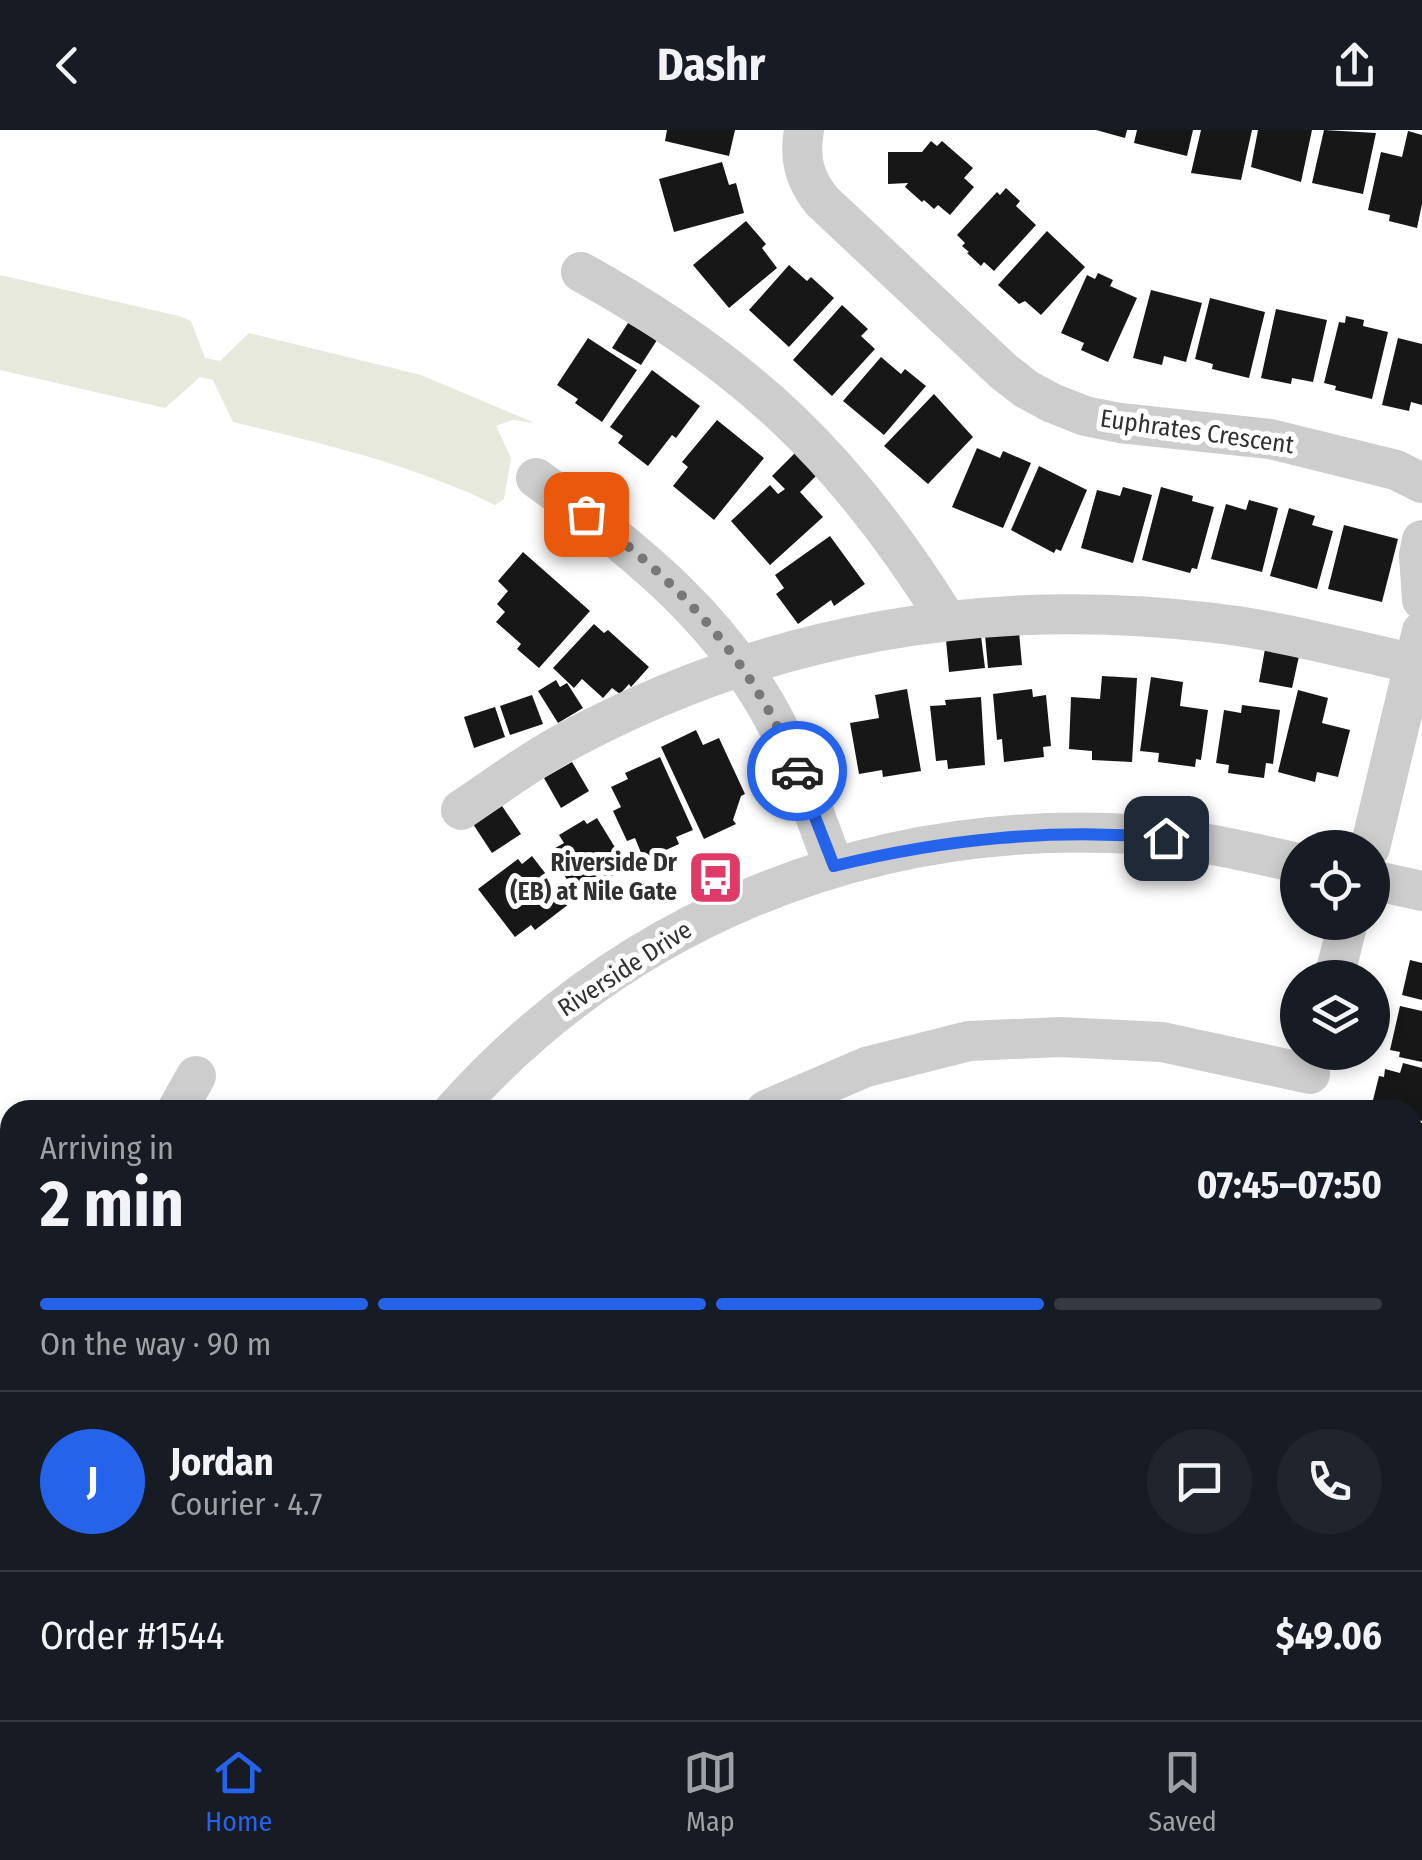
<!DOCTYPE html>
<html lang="en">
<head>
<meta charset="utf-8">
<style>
  body { margin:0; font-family:"Fira Sans Condensed",sans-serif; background:#20242c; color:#f1f3f6; height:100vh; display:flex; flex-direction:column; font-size:38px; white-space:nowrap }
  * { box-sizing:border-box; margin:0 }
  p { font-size:32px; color:#9ea1a6 }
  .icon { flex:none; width:55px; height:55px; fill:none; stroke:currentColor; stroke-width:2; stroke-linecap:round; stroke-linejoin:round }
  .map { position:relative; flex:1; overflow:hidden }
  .panel { position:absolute; left:0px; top:970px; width:1422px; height:620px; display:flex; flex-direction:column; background:#171b24; border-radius:30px 30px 0 0; box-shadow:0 5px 15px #0003 }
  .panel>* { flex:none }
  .tools { position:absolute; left:1280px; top:700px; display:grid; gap:20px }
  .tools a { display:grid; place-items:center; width:110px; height:110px; border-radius:50%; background:#171b24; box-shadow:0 5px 15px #0003; font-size:50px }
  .pin { position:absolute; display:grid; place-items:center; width:85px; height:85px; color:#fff; margin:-42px; border-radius:20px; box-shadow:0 5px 15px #0006 }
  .courier { position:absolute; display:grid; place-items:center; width:100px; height:100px; margin:-50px; border:8px solid #2563eb; border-radius:50%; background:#fff; color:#222; box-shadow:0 2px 12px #0007 }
  .summary em { font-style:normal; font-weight:700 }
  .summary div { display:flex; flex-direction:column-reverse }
  .summary { display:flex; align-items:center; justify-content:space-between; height:170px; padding:0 40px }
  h1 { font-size:65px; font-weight:700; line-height:75px }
  .bar { display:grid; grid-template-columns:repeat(4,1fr); gap:15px 10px; align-content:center; height:120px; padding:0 40px }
  .bar i { height:12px; border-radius:8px; background:#363941 }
  .bar .on { background:#2563eb }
  .bar p { grid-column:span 4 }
  .line { display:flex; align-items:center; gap:25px; padding:0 40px; border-top:2px solid #363941 }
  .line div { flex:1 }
  .round { display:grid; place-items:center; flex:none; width:105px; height:105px; border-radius:52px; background:#20242c }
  header { display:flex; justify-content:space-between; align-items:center; height:130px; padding:0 40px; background:#171b24; font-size:45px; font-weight:700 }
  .menu { display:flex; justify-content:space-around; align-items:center; height:140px; border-top:2px solid #363941; background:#171b24; font-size:28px; color:#9ea1a6 }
  .menu a { display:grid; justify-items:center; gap:5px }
  .menu .on { color:#2563eb }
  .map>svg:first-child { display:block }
</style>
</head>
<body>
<header><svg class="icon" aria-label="back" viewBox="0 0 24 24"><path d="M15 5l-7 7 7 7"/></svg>Dashr<svg class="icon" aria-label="share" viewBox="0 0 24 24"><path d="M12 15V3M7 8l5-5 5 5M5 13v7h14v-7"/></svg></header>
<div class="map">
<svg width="1422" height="1590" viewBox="0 0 1422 1590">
  <rect width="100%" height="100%" fill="#fff"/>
  <path fill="#e6e9dc" d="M0,145L179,186L191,191L205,228L220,231L249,203L421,245L535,293L512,290L496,296L511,328L504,369L495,375C411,334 324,314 233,292L213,250L200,247L165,278L0,240Z"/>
  <g fill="#171717">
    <polygon points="667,0 735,0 729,26 665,11"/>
    <polygon points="1096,0 1127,0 1125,8"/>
    <polygon points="1137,0 1193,0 1187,26 1134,13"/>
    <polygon points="1201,0 1252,0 1241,50 1191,43"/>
    <polygon points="1258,0 1312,0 1301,52 1251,37"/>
    <polygon points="1324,0 1376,3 1363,64 1312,53"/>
    <polygon points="1408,1 1422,5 1422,74 1417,98 1389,91 1390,85 1368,80 1381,22 1402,27"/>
    <polygon points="931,11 937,16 942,11 973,38 964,48 974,57 950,85 938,75 934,79 924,70 922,72 905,57 908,53 888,54 888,22 922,22"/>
    <polygon points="722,32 729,55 736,53 744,83 674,102 659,49"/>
    <polygon points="1006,58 1020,71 1016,76 1036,95 994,141 984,132 981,136 967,123 969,122 962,116 965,113 957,105 997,62 1000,65"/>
    <polygon points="746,91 766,114 762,118 777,138 729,178 693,135"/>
    <polygon points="1047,101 1085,137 1041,185 1025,171 1019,174 998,155"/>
    <polygon points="789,135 807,151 811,147 834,168 789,217 749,180"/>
    <polygon points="1098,143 1113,150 1110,156 1137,168 1108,232 1081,220 1084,213 1061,203 1087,145 1095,149"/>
    <polygon points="1151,160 1202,173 1186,232 1164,226 1162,235 1133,228"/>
    <polygon points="1210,168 1265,182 1249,248 1212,239 1213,234 1195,229"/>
    <polygon points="842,175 868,199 861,206 875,219 832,266 793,230"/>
    <polygon points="1276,179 1327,190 1313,252 1292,248 1291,254 1261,248"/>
    <polygon points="1346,186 1364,190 1363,196 1388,202 1372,269 1335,260 1336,256 1324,253 1339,192 1345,193"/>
    <polygon points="628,193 657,210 641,235 612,218"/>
    <polygon points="588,208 637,240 602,292 575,273 578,269 557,255"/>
    <polygon points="1398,208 1422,214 1422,275 1411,272 1409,281 1382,275"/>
    <polygon points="881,227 901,244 905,239 926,256 884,305 843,271"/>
    <polygon points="652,240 700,276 676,308 672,305 648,336 618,313 623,306 610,297"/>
    <polygon points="934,264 973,307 928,354 884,316"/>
    <polygon points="717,290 764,328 714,390 673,356 688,337 682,332"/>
    <polygon points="977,318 1000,328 1003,321 1031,333 1003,398 952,377"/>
    <polygon points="796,322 818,344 800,362 823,387 770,435 731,391 770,355 778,364 785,359 772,346"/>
    <polygon points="1039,336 1087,360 1061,421 1056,419 1054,423 1011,400"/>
    <polygon points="1123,357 1152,365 1133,433 1081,418 1097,360 1120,366"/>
    <polygon points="1161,357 1193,366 1192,371 1214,377 1197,439 1192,438 1190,443 1142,430"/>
    <polygon points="1249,370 1278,378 1262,442 1211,429 1226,374 1246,380"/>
    <polygon points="1289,378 1315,386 1312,395 1333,401 1317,459 1270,446"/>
    <polygon points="1344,395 1398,409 1382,472 1328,459"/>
    <polygon points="830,406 865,454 834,476 831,470 798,494 776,464 784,458 775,445"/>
    <polygon points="523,422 590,481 539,538 517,519 521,514 496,492 505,482 497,474 508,461 498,451"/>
    <polygon points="594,494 604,503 608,500 649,537 631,557 629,554 620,564 612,558 603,568 582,549 574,558 553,538"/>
    <polygon points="1019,502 1022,535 988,538 985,505"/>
    <polygon points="981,506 985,538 949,542 946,510"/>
    <polygon points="1265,519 1299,526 1292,558 1259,552"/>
    <polygon points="1102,546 1137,548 1132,632 1092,630 1092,621 1069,619 1071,567 1100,569"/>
    <polygon points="1151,547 1183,552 1180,576 1208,580 1201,630 1196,629 1195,637 1158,632 1159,623 1140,621"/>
    <polygon points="556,550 560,557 567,553 583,578 558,593 538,561"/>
    <polygon points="907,559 921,641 883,647 882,640 859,644 850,593 879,588 875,565"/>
    <polygon points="1032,559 1033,567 1046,565 1051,616 1043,617 1044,627 1004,632 1002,609 997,610 993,564"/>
    <polygon points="1298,560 1328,568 1322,593 1350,600 1338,647 1317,642 1315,652 1278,642"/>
    <polygon points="532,565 543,594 510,605 500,576"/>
    <polygon points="981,567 985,635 948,639 947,630 936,631 930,576 946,575 945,570"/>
    <polygon points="1242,575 1280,580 1273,634 1266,633 1264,648 1228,643 1229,635 1216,633 1224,580 1241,583"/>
    <polygon points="495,577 505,607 474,618 464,587"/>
    <polygon points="696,600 703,615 719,608 745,664 741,666 733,690 736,694 704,709 661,617"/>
    <polygon points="660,627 693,700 676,707 679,714 644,730 635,708 627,711 613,681 621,677 611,657 628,649 625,643"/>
    <polygon points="572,632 589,661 561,678 544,648"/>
    <polygon points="502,676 521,704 492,723 473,694"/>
    <polygon points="597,688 627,737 597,755 594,751 575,763 550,721 564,713 559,705 584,690 587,694"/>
    <polygon points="532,726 569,774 535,800 531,795 515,807 478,759 518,729 522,734"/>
    <polygon points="1410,830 1422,833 1422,870 1402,865"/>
    <polygon points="1400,876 1422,881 1422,932 1399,927 1400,922 1390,920"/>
    <polygon points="1403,933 1422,938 1422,991 1412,988 1412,980 1371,978 1379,946 1384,947 1385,939 1400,943"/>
    <polygon points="1412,991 1422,993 1422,1046 1412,1043"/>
    <polygon points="1412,1047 1422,1049 1420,1103 1412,1101"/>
    <polygon points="1412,1105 1421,1107 1414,1136 1412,1136"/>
    <polygon points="7,1110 10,1111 10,1149 0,1146"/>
    <polygon points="0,1151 10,1154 10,1190 0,1187"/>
    <polygon points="0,1192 10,1195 10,1230 0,1228"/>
    <polygon points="0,1233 10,1236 10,1270 0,1267"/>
    <polygon points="0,1273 10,1276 6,1310 0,1308"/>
    <polygon points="10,1572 10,1580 22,1580 25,1590 0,1590 0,1575"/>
    <polygon points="667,1580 751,1580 749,1590 664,1590"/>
    <polygon points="843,1580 917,1580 919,1590 841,1590"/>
    <polygon points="1277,1580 1316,1580 1314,1590"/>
  </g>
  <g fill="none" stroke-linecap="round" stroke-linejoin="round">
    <g stroke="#cdcdcd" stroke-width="40">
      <path d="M804,0C799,28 804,49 822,71L1003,241L1026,259L1052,273L1085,286L1120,293L1270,309L1396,340L1422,353"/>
      <path d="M581,142C746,233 846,328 946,489"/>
      <path d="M536,348C635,419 729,494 783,607C803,648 817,693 834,736"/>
      <polyline points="1422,410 1419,425 1422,470"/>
      <path d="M461,680C494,658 527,633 562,614C765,503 986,465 1215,493C1283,501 1350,520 1416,534"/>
      <polyline points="1370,718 1422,501"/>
      <polyline points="1372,750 1422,761"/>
      <polyline points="1334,848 1348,792"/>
      <polyline points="177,980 196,946"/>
      <path d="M454,980C623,791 858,695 1110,703C1174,705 1236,719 1298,733"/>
      <polyline points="766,980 866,937 969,911 1060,907 1162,912 1310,944"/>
      <polyline points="0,1081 10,1079"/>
      <polyline points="10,1453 7,1463 10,1469"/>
      <polyline points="1124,1580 1144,1585"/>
      <polyline points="200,1590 202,1580"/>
      <polyline points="409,1590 411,1580"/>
      <polyline points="603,1590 606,1580"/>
    </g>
  </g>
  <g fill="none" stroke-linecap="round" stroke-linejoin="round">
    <path stroke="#787878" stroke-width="10" stroke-dasharray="0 18" d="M586,384C678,450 756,534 797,641"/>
    <path stroke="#2563eb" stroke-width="12" d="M797,641L834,736C945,709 1052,698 1166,708"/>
  </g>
  <defs>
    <symbol id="bus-square" viewBox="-11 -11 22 22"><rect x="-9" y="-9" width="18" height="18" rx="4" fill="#df3b68" stroke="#fff"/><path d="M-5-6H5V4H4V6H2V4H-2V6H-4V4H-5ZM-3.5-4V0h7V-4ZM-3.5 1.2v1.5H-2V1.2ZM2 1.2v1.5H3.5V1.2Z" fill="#fff"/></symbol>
  </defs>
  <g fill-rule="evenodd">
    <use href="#bus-square" x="684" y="716" width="63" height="63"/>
  </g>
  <g text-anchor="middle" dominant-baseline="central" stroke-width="10" stroke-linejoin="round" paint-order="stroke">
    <g font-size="25" fill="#303030" stroke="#fff">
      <text transform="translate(1197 302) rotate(8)">Euphrates Crescent</text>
      <text transform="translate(625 839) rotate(-33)">Riverside Drive</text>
    </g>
    <g font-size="25" font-weight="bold" fill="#303030" stroke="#fff" text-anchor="end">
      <text x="677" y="733">Riverside Dr<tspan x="677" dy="29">(EB) at Nile Gate</tspan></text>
    </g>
  </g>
</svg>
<div class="tools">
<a><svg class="icon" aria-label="locate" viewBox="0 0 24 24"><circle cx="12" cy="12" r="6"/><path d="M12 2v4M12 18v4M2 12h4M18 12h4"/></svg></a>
<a><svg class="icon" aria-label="layers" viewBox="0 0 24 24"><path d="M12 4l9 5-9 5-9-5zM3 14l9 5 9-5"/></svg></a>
</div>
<div class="pin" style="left:586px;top:384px;background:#ea580c"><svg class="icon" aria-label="bag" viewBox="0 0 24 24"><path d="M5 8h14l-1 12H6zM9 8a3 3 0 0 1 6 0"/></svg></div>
<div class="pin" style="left:1166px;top:708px;background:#1f2937"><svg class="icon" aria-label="home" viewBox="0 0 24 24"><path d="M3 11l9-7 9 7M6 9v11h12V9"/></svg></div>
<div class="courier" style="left:797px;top:641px"><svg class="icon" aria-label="car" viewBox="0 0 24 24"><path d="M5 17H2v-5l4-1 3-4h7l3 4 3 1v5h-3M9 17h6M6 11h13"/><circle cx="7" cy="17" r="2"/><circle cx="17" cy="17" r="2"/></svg></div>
<section class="panel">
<div class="summary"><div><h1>2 min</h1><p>Arriving in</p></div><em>07:45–07:50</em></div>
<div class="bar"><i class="on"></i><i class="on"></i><i class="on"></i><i></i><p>On the way · 90 m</p></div>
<div class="line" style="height:180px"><b class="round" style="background:#2563eb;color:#fff">J</b><div><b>Jordan</b><p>Courier · 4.7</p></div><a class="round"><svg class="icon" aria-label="chat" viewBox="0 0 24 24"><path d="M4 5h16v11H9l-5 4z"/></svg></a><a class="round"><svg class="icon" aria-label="phone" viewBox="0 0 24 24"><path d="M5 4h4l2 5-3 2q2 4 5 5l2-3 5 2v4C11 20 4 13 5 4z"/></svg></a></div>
<div class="line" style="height:130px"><div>Order #1544</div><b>$49.06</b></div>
</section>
</div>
<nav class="menu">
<a class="on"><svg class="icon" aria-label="home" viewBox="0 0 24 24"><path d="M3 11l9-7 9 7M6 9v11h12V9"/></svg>Home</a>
<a><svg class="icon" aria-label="map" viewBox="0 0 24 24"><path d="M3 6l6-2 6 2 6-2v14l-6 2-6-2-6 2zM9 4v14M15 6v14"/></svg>Map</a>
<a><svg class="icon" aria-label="saved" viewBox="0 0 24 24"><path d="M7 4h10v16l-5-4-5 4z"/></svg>Saved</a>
</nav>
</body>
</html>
